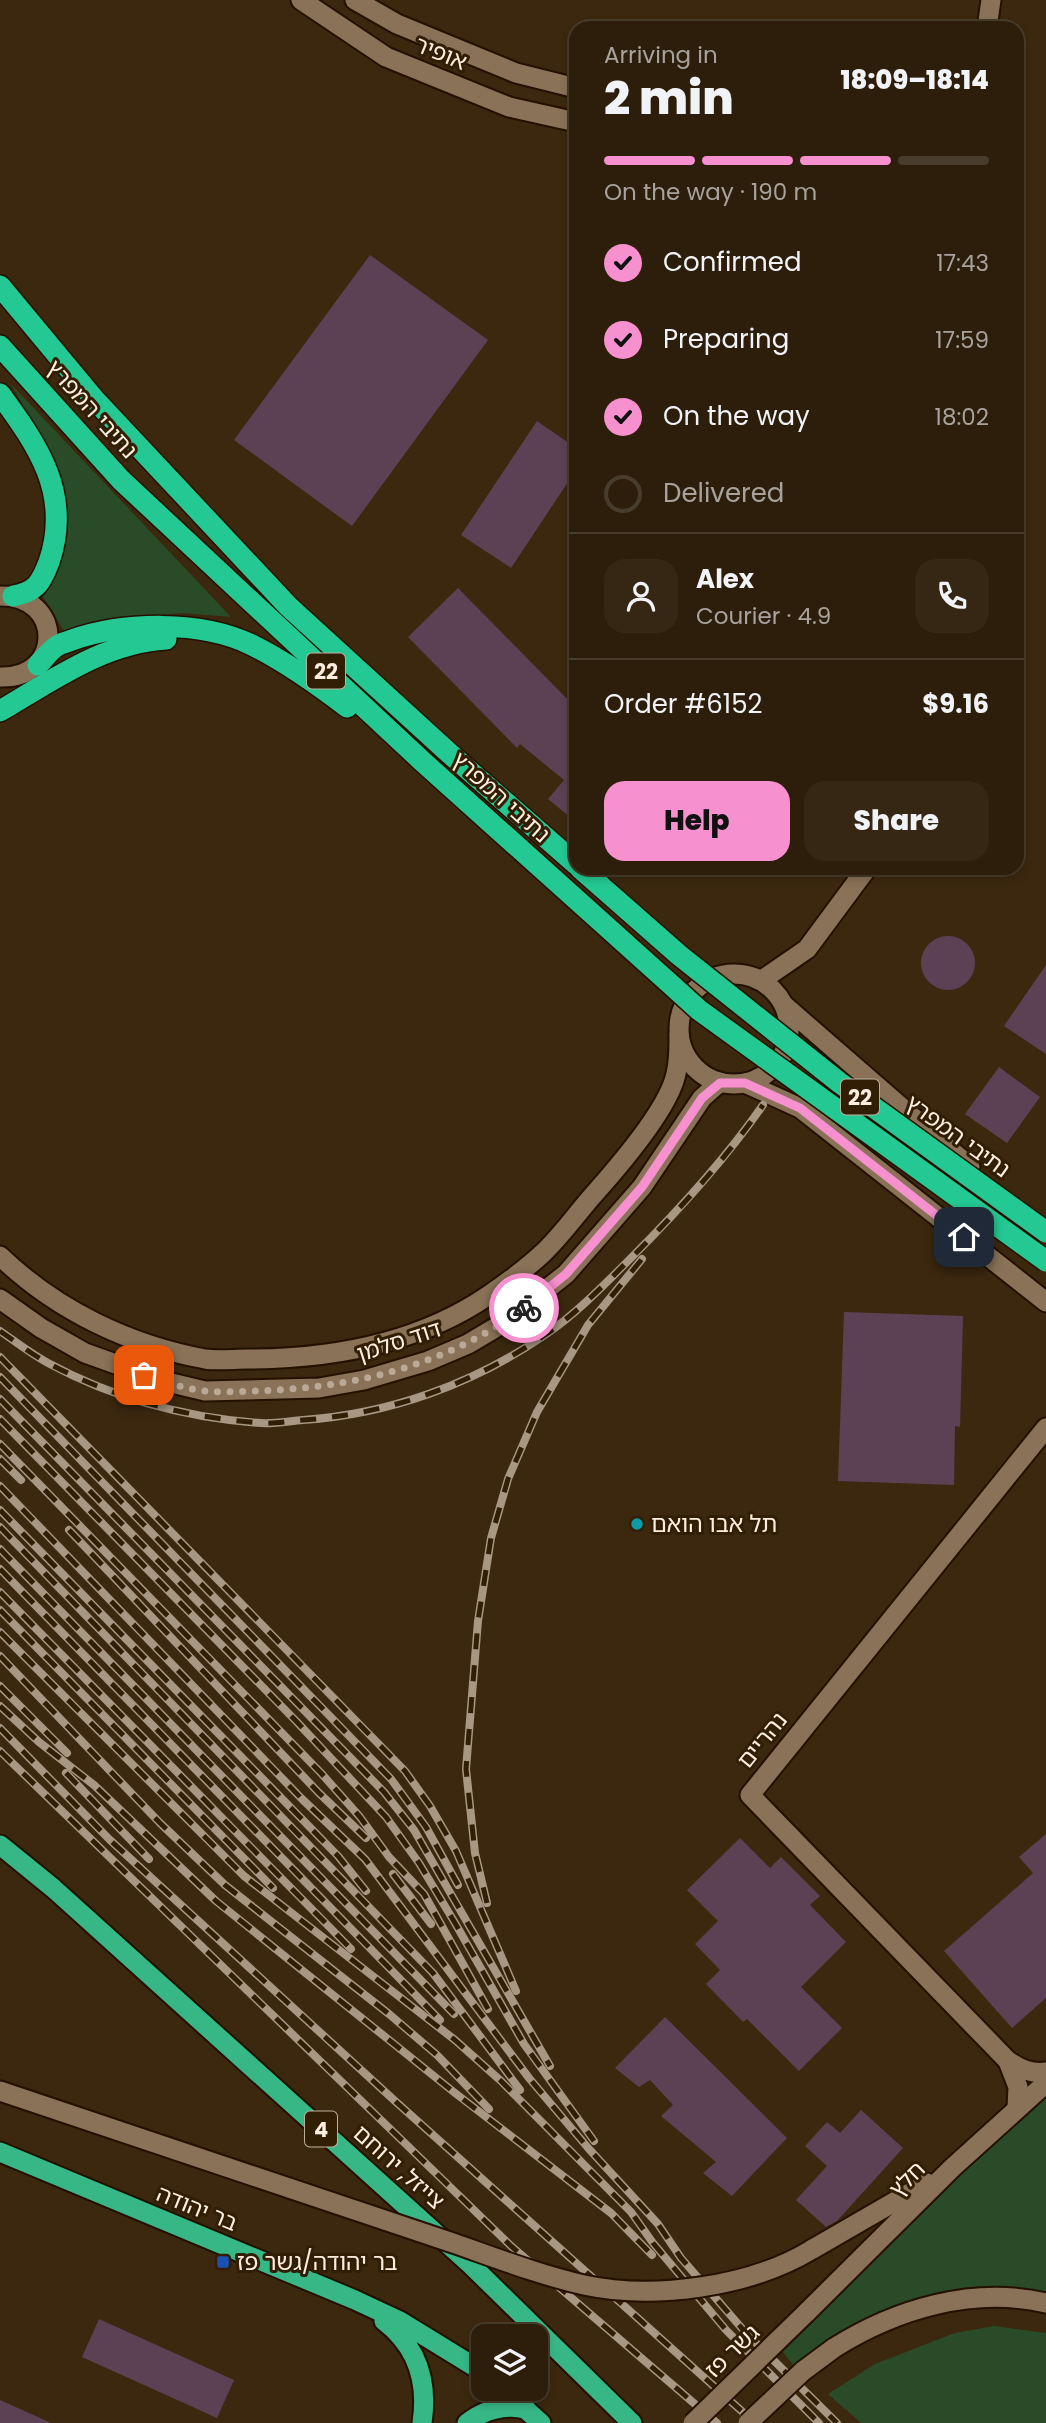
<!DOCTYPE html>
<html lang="en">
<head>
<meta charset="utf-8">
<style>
  body { margin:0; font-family:Poppins,"Noto Sans Hebrew",sans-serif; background:#352714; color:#f1f3f6; height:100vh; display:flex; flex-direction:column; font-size:26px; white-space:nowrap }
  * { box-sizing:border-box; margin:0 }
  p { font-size:23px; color:#a7a29d }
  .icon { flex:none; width:38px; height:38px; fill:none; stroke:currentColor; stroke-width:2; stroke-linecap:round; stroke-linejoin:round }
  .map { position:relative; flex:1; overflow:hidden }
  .side { position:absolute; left:569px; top:21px; width:455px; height:854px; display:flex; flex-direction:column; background:#2d1e0b; border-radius:21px; box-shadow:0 4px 10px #0003,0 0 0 2px #483c2c }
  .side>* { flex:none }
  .fabs { position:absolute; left:471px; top:2324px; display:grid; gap:14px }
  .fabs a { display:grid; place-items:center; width:77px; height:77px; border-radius:14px; background:#2d1e0b; box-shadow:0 4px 10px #0003,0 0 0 2px #483c2c; font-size:35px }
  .pin { position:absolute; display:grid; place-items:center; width:60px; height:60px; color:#fff; margin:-30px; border-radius:14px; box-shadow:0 4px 10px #0006 }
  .courier { position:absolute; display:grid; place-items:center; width:70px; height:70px; margin:-35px; border:5px solid #f690cf; border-radius:50%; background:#fff; color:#222; box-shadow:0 2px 9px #0007 }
  .head em { font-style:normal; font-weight:800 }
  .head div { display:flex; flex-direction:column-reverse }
  .head { display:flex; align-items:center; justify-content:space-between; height:119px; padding:0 35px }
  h1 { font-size:46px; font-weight:800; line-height:52px }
  .bar { display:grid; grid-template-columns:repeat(4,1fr); gap:10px 7px; align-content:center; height:84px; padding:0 35px }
  .bar i { height:9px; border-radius:5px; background:#483c2c }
  .bar .current { background:#f690cf }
  .bar p { grid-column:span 4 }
  .line { display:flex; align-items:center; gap:18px; padding:0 35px; border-top:2px solid #483c2c }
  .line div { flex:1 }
  .round { display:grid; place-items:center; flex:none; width:74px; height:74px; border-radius:21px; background:#352714 }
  ol { padding:0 35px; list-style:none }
  li { display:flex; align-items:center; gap:21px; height:77px }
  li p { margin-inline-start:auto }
  li .icon { padding:7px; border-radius:50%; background:#f690cf; color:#111; stroke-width:4 }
  li:last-child { color:#a7a29d }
  li i { width:38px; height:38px; border:4px solid #483c2c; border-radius:50% }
  .action { display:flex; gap:14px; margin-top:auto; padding:14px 35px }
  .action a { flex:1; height:80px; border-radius:21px; background:#f690cf; color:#111; font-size:28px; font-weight:800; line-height:80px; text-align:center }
  .action a+a { background:#352714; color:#f1f3f6 }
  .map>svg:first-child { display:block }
</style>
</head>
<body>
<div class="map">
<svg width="1046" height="2423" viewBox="0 0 1046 2423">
  <rect width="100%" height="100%" fill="#3c280f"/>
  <g fill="#2a4b27">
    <path d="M11,384L231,617L182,613L116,619L64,631L43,597C97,520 51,455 11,384Z"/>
    <path d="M1046,2095V2293C1022,2289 1000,2290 976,2292C953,2294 929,2296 906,2302C866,2313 827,2341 794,2366L782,2351L945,2189Z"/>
    <polygon points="994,2326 1046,2333 1046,2423 861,2423 828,2394 875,2364 955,2333"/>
  </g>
  <g fill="#5c4155">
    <polygon points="370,255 488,340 352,526 234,440"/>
    <polygon points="537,421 576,448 576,470 511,568 461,535"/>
    <polygon points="458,588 576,708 576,822 548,799 564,780 520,744 517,748 408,637"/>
    <circle cx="948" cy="963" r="27"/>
    <polygon points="1046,965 1046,1054 1004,1026"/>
    <polygon points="999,1067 1040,1097 1007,1143 965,1114"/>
    <polygon points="844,1312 963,1316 960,1427 955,1426 954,1485 838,1481"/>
    <polygon points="1046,1834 1046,1998 1012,2028 944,1951 1033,1873 1019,1857"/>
    <polygon points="740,1838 770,1868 781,1857 820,1896 810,1905 846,1942 801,1987 842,2028 799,2071 747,2019 743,2022 706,1984 720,1970 695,1944 718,1921 687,1890"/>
    <polygon points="665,2017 787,2138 732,2196 703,2173 716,2162 661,2116 673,2105 650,2080 639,2087 615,2068"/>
    <polygon points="861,2110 903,2148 837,2221 826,2227 796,2200 827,2166 805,2146 827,2122 840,2133"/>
    <polygon points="99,2319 234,2380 217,2418 82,2357"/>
    <polygon points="0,2400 51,2423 0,2423"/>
  </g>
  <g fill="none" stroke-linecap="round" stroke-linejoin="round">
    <defs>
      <g id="minor">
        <polyline points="301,0 386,57 509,107 576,122"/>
        <polyline points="355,0 397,24 516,73 576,88"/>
        <polyline points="987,28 991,0"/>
        <path d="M0,596C64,595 64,679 0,677"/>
        <circle cx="734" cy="1029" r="55"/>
        <polyline points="762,980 807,949 867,868"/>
        <polyline points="786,1007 970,1167"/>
        <polyline points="745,1083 800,1108 1046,1302"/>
        <path d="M0,1256C56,1310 129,1345 205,1359C219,1361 234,1359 247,1359C331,1359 419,1343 489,1295C508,1282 527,1268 543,1253C562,1235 578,1212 595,1193C619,1166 663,1114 674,1081C679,1066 679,1049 679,1034"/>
        <polyline points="0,1299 41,1328 85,1353 163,1381 205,1391 319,1388 364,1380 428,1361 468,1344 505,1322 566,1274 642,1187 702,1098 720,1082"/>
        <path d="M1046,1428L750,1795L1008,2061C1020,2069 1031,2074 1046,2072"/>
        <polyline points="1008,2061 1018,2087 1017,2108"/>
      </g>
      <g id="tertiary">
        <polyline points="0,2091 292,2189"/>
        <polyline points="811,2250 927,2183"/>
        <polyline points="806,2313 952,2168 1046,2083"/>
        <path d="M834,2348C896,2309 973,2286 1046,2303"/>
      </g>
      <g id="trunk">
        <polyline points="0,1845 53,1888 471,2265 632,2423"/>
        <polyline points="0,2152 355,2300 400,2321 483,2372"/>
        <path d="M384,2321C418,2347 428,2383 422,2423"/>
        <polyline points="503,2389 541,2423"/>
        <path d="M467,2423C484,2410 504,2404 526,2409"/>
      </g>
      <g id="motorway">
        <polyline points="0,286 94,399 288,606 449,753 576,864"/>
        <polyline points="0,346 121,480 422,761 667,981"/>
        <path d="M0,394C38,446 72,494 49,562C41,583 36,592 13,596"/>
        <path d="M38,665C44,659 50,650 57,646C61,643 68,642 72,640C124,622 201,620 252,645C286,662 317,684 347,707"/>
        <path d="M0,711C53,680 103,643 166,639"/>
        <polyline points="580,868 679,955"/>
      </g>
    </defs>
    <use href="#minor" stroke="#231000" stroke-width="23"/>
    <use href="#tertiary" stroke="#231000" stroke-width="23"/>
    <use href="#trunk" stroke="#231000" stroke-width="23"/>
    <use href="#motorway" stroke="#231000" stroke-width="24"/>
    <use href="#minor" stroke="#897257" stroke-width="19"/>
    <use href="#tertiary" stroke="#897257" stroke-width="19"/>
    <use href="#trunk" stroke="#38b786" stroke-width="19"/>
    <use href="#motorway" stroke="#24c892" stroke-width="21"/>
    <defs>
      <g id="rail">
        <path d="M0,1331C16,1342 31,1354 48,1363C113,1398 187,1418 261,1423C275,1424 289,1421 303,1420C390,1414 473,1384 545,1335C577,1313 605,1284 632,1257C680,1209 724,1161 763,1105"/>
        <polyline points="0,1357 405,1771 430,1806 456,1851 516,1991"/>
        <polyline points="0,1377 391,1779 426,1827 458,1885"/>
        <polyline points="0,1399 384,1792 414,1830 550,2066"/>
        <polyline points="0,1419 296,1721 386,1817 419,1863 455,1923 524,2044 594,2141"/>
        <polyline points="0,1444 321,1773 360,1817 389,1857 424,1894 488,2009"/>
        <polyline points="0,1459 21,1480"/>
        <polyline points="0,1486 302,1799 365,1859 529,2078 589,2149 658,2224 681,2258 745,2332 837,2423"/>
        <polyline points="0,1510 338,1856 366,1891"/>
        <polyline points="0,1527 433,1973 520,2090"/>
        <polyline points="69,1530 319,1793 366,1838"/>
        <polyline points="0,1549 454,2014"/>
        <polyline points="0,1569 440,2020"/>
        <polyline points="0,1592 351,1949"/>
        <polyline points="0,1610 273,1888"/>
        <polyline points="0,1632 244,1876 455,2040 501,2081 631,2212 653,2243 726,2330 819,2423"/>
        <polyline points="0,1656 160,1823 225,1885 389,2014 437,2055 489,2109"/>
        <polyline points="0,1686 67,1753"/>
        <polyline points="0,1706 39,1742 94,1785 216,1901 455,2093 611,2213 652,2255"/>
        <polyline points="0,1728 110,1840 395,2101 755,2423"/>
        <polyline points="0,1751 511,2246 717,2423"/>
        <polyline points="66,1773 149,1859"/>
        <polyline points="393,1874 431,1924"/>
        <polyline points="487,1903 475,1853 466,1769 478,1621 491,1538 508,1479 537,1412 588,1325 642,1259"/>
      </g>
    </defs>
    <use href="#rail" stroke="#a79783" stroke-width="8"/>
    <use href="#rail" stroke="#321e05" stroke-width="5" stroke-dasharray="16" stroke-linecap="butt"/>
    <defs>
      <g id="tertiary-bridge">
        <path d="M292,2189C345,2207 399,2225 453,2243C496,2258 540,2275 584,2285C653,2300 750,2287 811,2250"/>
        <polyline points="693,2423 806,2313"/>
        <polyline points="748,2423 803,2371 834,2348"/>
      </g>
      <g id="motorway-bridge">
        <polyline points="679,955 840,1083 1046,1232"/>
        <polyline points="667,981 699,1010 1046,1261"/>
      </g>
    </defs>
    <use href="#tertiary-bridge" stroke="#231000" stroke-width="23" stroke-linecap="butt"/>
    <use href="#motorway-bridge" stroke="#231000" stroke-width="24" stroke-linecap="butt"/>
    <use href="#tertiary-bridge" stroke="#897257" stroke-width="19"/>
    <use href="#motorway-bridge" stroke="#24c892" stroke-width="21"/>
  </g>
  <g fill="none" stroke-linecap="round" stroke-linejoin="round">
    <path stroke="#b9a996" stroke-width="7" stroke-dasharray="0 12.6" d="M144,1375C164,1382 186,1389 206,1391C229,1393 253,1391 276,1390C365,1385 451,1362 524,1308"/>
    <polyline stroke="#f690cf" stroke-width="9" points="524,1308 566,1274 642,1187 702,1098 720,1083 745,1083 800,1108 964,1237"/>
  </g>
  <circle fill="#0f9aa8" stroke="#321e05" stroke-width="2.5" cx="637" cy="1524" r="7"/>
  <rect fill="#1a4fb4" stroke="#321e05" stroke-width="2.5" x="216" y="2255" width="14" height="14" rx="3.5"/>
  <g text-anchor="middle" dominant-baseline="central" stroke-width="6" stroke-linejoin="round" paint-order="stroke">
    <g fill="#321e05" stroke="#bfb09e" stroke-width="2">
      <rect x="307" y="653.5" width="38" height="35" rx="5"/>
      <rect x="841" y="1079.5" width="38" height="35" rx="5"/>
      <rect x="305" y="2111.5" width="32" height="35" rx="5"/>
    </g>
    <g font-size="21" font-weight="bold" fill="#fceedf">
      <text x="326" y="671">22</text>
      <text x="860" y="1097">22</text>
      <text x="321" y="2129">4</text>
    </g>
    <g font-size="23" fill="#fceedf" stroke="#321e05">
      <text transform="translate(441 53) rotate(22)">אופיר</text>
      <text transform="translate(92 409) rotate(48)">נתיבי המפרץ</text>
      <text transform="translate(501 797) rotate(42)">נתיבי המפרץ</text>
      <text transform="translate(958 1136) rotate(36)">נתיבי המפרץ</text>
      <text transform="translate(399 1341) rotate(-18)">דוד סלמן</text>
      <text transform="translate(762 1740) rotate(-51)">נהריים</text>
      <text transform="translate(399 2167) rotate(42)">צייזל, ירוחם</text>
      <text transform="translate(907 2179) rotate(-45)">חלץ</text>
      <text transform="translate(197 2208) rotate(22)">בר יהודה</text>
      <text transform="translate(732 2351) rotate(-44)">גשר פז</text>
    </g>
    <g font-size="23" fill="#fceedf" stroke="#321e05" text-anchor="start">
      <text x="651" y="1524">תל אבו הואם</text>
      <text x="237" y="2262">בר יהודה/גשר פז</text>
    </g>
  </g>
</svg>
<div class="fabs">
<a><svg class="icon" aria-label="layers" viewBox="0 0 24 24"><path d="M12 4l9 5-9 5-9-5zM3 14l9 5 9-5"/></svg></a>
</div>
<div class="pin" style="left:144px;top:1375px;background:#ea580c"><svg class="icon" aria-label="bag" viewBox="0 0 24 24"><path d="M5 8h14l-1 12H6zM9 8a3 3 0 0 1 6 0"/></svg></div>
<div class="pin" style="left:964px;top:1237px;background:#1f2937"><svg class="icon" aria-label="home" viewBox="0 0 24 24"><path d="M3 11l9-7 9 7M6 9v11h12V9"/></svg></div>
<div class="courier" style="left:524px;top:1308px"><svg class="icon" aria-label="bike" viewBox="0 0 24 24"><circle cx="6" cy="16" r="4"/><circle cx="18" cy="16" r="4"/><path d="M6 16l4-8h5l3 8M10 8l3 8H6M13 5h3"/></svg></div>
<section class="side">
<div class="head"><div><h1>2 min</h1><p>Arriving in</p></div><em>18:09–18:14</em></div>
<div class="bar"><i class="current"></i><i class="current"></i><i class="current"></i><i></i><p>On the way · 190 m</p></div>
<ol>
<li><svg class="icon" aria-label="check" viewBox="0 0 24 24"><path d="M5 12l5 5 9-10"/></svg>Confirmed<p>17:43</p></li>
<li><svg class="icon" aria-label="check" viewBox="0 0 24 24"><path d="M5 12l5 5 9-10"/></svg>Preparing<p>17:59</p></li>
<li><svg class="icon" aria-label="check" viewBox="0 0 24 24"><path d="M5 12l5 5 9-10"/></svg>On the way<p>18:02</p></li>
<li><i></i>Delivered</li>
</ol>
<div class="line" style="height:126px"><a class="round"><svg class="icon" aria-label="person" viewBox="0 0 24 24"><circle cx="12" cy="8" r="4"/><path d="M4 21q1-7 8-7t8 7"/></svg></a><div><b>Alex</b><p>Courier · 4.9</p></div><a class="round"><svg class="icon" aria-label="phone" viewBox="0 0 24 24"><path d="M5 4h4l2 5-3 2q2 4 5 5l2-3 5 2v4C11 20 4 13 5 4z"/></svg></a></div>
<div class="line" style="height:91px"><div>Order #6152</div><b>$9.16</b></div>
<div class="action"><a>Help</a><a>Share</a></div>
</section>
</div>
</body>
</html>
